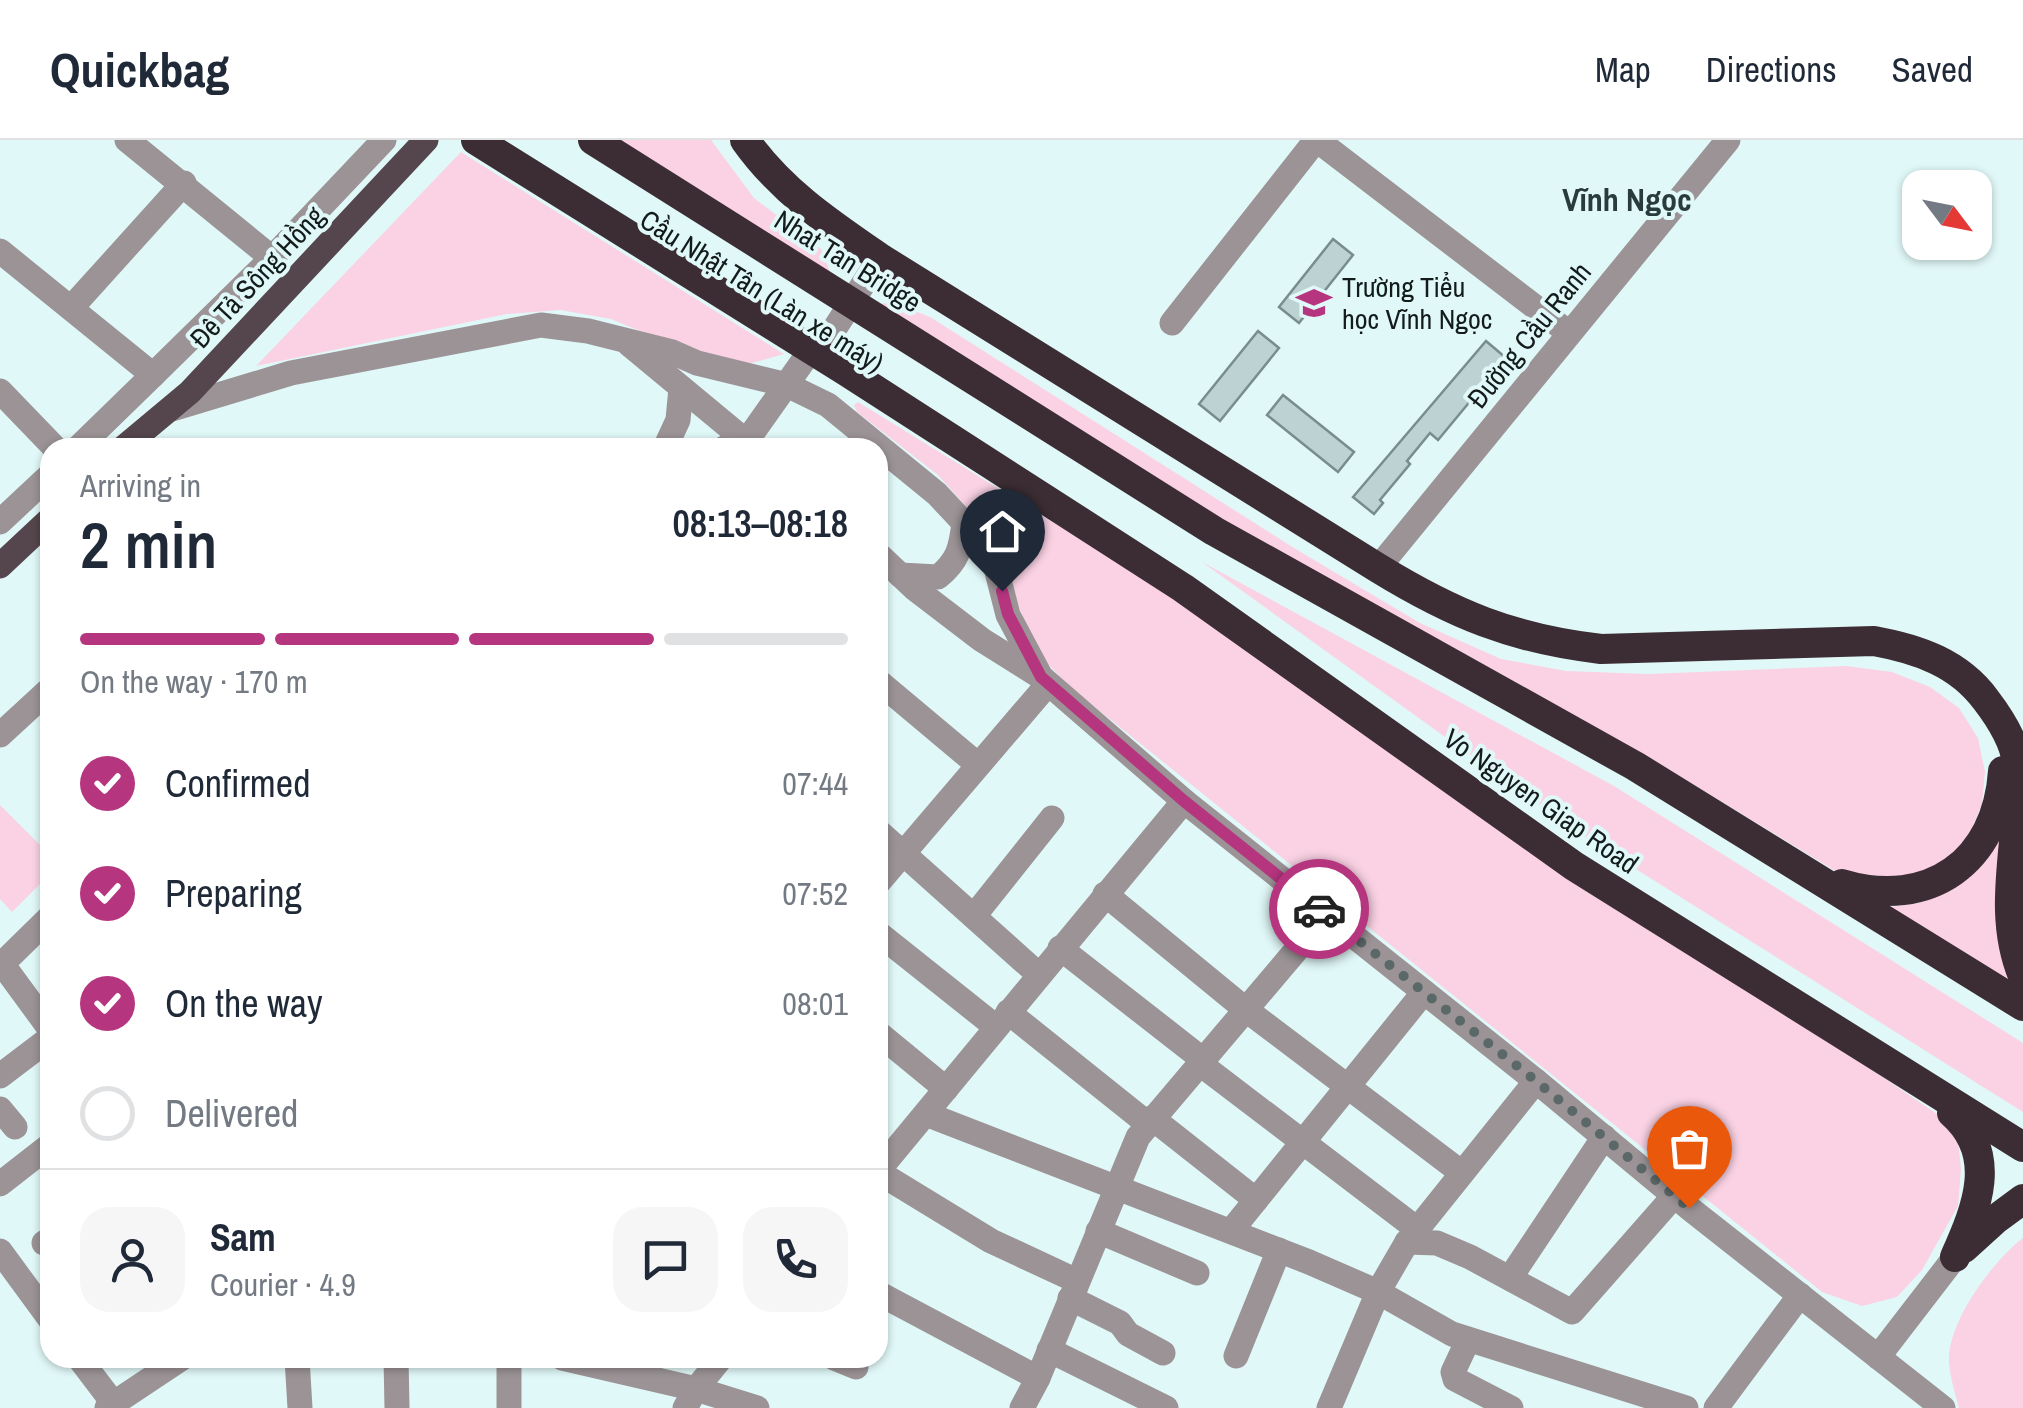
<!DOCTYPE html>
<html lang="en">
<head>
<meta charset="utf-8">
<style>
  body { margin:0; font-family:"Archivo Narrow",sans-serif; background:#f6f6f7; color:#1f2937; height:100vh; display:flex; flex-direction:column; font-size:38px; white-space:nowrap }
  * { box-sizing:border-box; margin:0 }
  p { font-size:32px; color:#747a83 }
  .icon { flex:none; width:55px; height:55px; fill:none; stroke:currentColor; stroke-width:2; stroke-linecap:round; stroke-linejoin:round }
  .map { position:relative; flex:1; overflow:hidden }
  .side { position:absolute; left:40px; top:298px; width:848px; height:930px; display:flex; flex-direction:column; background:#fff; border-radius:30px; box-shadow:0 2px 8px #0004 }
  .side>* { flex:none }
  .needle { width:65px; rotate:122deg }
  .tools { position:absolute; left:1902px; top:30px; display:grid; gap:20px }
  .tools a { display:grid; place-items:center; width:90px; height:90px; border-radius:20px; background:#fff; box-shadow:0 2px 8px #0004; font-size:50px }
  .pin { position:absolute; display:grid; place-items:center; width:85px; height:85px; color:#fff; margin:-102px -42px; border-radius:50% 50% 50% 0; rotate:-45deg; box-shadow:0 0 10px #0007 }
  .pin .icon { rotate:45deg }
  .courier { position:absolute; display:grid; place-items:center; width:100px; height:100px; margin:-50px; border:8px solid #b6357f; border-radius:50%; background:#fff; color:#222; box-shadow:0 2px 12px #0007 }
  .headline em { font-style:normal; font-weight:600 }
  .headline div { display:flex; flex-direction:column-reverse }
  .headline { display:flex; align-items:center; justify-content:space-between; height:170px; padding:0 40px }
  h1 { font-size:65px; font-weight:600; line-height:75px }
  .bar { display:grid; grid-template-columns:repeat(4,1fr); gap:15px 10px; align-content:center; height:120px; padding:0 40px }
  .bar i { height:12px; border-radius:8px; background:#e0e1e3 }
  .bar .selected { background:#b6357f }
  .bar p { grid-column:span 4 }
  .line { display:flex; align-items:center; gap:25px; padding:0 40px; border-top:2px solid #e0e1e3 }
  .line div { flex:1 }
  .round { display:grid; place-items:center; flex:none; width:105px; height:105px; border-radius:30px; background:#f6f6f7 }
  ol { padding:0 40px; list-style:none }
  li { display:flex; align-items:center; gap:30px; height:110px }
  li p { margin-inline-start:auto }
  li .icon { padding:10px; border-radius:50%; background:#b6357f; color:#fff; stroke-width:4 }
  li:last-child { color:#747a83 }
  li i { width:55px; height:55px; border:5px solid #e0e1e3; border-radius:50% }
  header { display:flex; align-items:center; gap:60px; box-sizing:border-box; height:140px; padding:0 50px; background:#fff; border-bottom:2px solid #e0e1e3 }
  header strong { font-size:48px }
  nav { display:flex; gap:55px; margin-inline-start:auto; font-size:35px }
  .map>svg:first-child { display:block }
</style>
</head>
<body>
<header>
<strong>Quickbag</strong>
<nav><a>Map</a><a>Directions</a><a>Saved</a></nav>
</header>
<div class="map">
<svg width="2023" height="1268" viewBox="0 0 2023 1268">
  <rect width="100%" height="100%" fill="#e1f8f8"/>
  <g fill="#fad2e4">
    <polygon points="612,0 711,0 754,58 822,110 833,140"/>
    <polygon points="461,12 784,214 745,225 676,206 611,179 560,170 507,174 256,226"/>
    <polygon points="892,162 930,177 1294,408 1420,483 1501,519 1566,531 1648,534 1846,526 1892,532 1930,547 1959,568 1978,598 1985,632 1982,664 1969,696 1949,719 1922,737 1842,735 1648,617 1229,387 874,165"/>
    <polygon points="858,262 1178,459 1943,978 1958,1001 1961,1029 1958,1066 1922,1130 1897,1157 1862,1166 1822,1152 1070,547 1038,514 988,391 938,335 857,272 854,265"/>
    <polygon points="1202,422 1614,646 2023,903 2023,972 1580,694"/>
    <polygon points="0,665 50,715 50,734 12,772 0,759"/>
    <polygon points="2003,686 2010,845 1889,767 1919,763 1940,754"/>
    <path d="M2023,1098V1268H1959C1955,1253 1950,1237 1949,1222C1947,1182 1993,1121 2023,1098Z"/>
  </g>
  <g fill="#bdd3d3" stroke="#788d8d" stroke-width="2.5">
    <polygon points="1333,99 1353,115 1299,183 1279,167"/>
    <polygon points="1258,191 1279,208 1220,281 1199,264"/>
    <polygon points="1486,201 1506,218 1438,300 1430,293 1407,321 1410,324 1380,360 1383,363 1374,374 1353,357"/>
    <polygon points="1283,255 1354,312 1338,332 1267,275"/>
  </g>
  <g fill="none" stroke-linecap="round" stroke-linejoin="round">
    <g stroke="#9b9396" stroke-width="25">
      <polyline points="127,0 272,118"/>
      <polyline points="1317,0 1569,193"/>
      <polyline points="0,111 153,235 272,118 384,0"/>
      <polyline points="72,167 184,43"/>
      <polyline points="1172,183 1316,0"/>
      <polyline points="630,205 753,307"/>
      <polyline points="0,251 55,308"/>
      <polyline points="172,269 291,233 541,185 588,191 672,212 697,223 787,245 828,265 937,354 980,400 996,428 1008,475 1041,537"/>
      <polyline points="78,308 153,235"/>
      <polyline points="665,308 678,280 681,248"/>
      <polyline points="724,308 746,302 806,217 835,188 880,118"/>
      <polyline points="0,382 50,335"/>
      <polyline points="878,414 914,448 982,500 1041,537 1184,661 1536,941 1689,1068 1943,1268"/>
      <polyline points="1378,428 1728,0"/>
      <path d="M900,435L938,437C958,421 961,408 964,383"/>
      <polyline points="878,541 977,624"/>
      <polyline points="0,595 50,549"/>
      <polyline points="878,691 1038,834"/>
      <polyline points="878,743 1048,544"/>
      <polyline points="1105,754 1245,869 1462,1033"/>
      <polyline points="974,776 1052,678"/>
      <polyline points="878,793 996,887"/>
      <polyline points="1060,808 1202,919"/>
      <polyline points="0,821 50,889"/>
      <polyline points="2,824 50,777"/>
      <polyline points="1008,872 1148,984"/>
      <polyline points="878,893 946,949"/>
      <polyline points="1199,923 1417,1089"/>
      <polyline points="0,936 50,898"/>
      <polyline points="0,969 15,987"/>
      <polyline points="926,974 1309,1122 1378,1152 1452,1194 1686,1268"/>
      <polyline points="1152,978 1256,1060"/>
      <polyline points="878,1031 1184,661"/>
      <polyline points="878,1032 991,1101 1077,1141"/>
      <polyline points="0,1044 50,1005"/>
      <polyline points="1098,1091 1197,1133"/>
      <polyline points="1231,1091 1424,852"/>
      <polyline points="1407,1102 1437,1103 1470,1117 1572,1172 1674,1056"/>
      <polyline points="44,1103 50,1099"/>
      <polyline points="0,1111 50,1179"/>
      <polyline points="1510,1138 1604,997"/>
      <polyline points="878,1153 1038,1238"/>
      <polyline points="1070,1158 1120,1183 1128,1194 1163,1213"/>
      <polyline points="1468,1200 1453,1232 1455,1239 1511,1268"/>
      <polyline points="1049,1210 1166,1268"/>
      <polyline points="1236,1216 1279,1110"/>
      <polyline points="1878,1217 1955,1117"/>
      <polyline points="79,1218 117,1268"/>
      <polyline points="297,1218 300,1268"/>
      <polyline points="396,1218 397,1268"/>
      <polyline points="509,1218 509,1268"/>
      <polyline points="562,1218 696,1249 757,1268"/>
      <polyline points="834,1218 856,1227"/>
      <polyline points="107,1268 182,1218"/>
      <polyline points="685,1268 696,1249 721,1218"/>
      <polyline points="1022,1268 1038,1238 1138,997 1326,775"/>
      <polyline points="1329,1268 1378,1152 1407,1102 1536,941"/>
      <polyline points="1716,1268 1800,1155"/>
    </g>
    <g stroke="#54464c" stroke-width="25">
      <polyline points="123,308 190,252 426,0"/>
      <polyline points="0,426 50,379"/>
    </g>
    <g stroke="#3b2d33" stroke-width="30">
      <polyline points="476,0 846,231 1183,448 1574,726 2023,1007"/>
      <polyline points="593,0 1214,391 1635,626 2023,866"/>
      <path d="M745,0C781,51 829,83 880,118L1378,428C1453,474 1513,499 1601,509L1874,501C1918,509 1959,523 1986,560C1999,577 2014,601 2017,622C2023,694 1994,766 2023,836"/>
      <path d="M1842,744C1929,770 1997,722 2003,631"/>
      <path d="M1952,973C1999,1014 1977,1068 1955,1117"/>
      <polyline points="1964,1108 1996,1079 2023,1059"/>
    </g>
  </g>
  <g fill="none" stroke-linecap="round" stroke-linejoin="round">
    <polyline stroke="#5b6868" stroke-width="10" stroke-dasharray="0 18" points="1319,769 1536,941 1689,1068"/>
    <polyline stroke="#b6357f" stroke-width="12" points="1002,451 1008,474 1041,537 1184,661 1319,769"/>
  </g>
  <defs>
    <symbol id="school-bare" viewBox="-9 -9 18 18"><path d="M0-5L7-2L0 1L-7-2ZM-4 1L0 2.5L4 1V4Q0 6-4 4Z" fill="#b6357f" stroke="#e1f8f8" stroke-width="2.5" paint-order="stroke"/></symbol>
  </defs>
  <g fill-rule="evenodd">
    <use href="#school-bare" x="1289" y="138" width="50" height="50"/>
  </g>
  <g text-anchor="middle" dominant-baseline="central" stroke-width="8" stroke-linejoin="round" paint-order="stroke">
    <g font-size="28" fill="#131b1b" stroke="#e1f8f8">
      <text transform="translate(848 121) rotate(32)">Nhat Tan Bridge</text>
      <text transform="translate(257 137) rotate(-47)">Đê Tả Sông Hồng</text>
      <text transform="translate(762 151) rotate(32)">Cầu Nhật Tân (Làn xe máy)</text>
      <text transform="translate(1529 195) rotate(-51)">Đường Cầu Ranh</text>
      <text transform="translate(1541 661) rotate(35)">Vo Nguyen Giap Road</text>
    </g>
    <g font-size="28" fill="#131b1b" stroke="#e1f8f8" text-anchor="start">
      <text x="1342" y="147">Trường Tiểu<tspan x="1342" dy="32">học Vĩnh Ngọc</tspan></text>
    </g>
    <g font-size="32" font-weight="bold" fill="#293b3b" stroke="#e1f8f8">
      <text x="1627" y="59">Vĩnh Ngọc</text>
    </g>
  </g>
</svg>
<div class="tools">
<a><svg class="needle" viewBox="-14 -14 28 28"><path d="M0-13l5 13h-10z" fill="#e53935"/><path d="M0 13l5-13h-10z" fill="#747a83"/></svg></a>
</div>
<div class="pin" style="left:1689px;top:1068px;background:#ea580c"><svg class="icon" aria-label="bag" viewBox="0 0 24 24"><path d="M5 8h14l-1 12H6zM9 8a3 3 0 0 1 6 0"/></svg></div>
<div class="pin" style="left:1002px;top:451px;background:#1f2937"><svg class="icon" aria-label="home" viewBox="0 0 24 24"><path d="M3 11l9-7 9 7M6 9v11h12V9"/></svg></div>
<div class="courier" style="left:1319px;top:769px"><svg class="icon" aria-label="car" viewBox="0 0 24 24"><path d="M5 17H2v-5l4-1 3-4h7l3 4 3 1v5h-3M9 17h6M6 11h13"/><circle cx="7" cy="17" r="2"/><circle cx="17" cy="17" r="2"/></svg></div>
<section class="side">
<div class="headline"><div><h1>2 min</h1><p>Arriving in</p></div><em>08:13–08:18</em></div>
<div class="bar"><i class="selected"></i><i class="selected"></i><i class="selected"></i><i></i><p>On the way · 170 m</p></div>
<ol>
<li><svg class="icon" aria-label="check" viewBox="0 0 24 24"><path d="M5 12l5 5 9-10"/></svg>Confirmed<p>07:44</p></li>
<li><svg class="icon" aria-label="check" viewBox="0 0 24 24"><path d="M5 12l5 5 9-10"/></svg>Preparing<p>07:52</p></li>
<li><svg class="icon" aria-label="check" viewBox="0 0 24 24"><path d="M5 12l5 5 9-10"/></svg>On the way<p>08:01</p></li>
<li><i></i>Delivered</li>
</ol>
<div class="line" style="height:180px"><a class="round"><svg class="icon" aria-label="person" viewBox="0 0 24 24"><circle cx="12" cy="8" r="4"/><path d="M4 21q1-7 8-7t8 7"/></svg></a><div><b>Sam</b><p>Courier · 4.9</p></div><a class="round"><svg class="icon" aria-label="chat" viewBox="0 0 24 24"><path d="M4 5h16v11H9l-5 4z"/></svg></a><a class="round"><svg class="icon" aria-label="phone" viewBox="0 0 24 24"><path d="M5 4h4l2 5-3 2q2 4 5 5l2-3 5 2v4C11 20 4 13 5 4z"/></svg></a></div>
</section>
</div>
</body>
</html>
